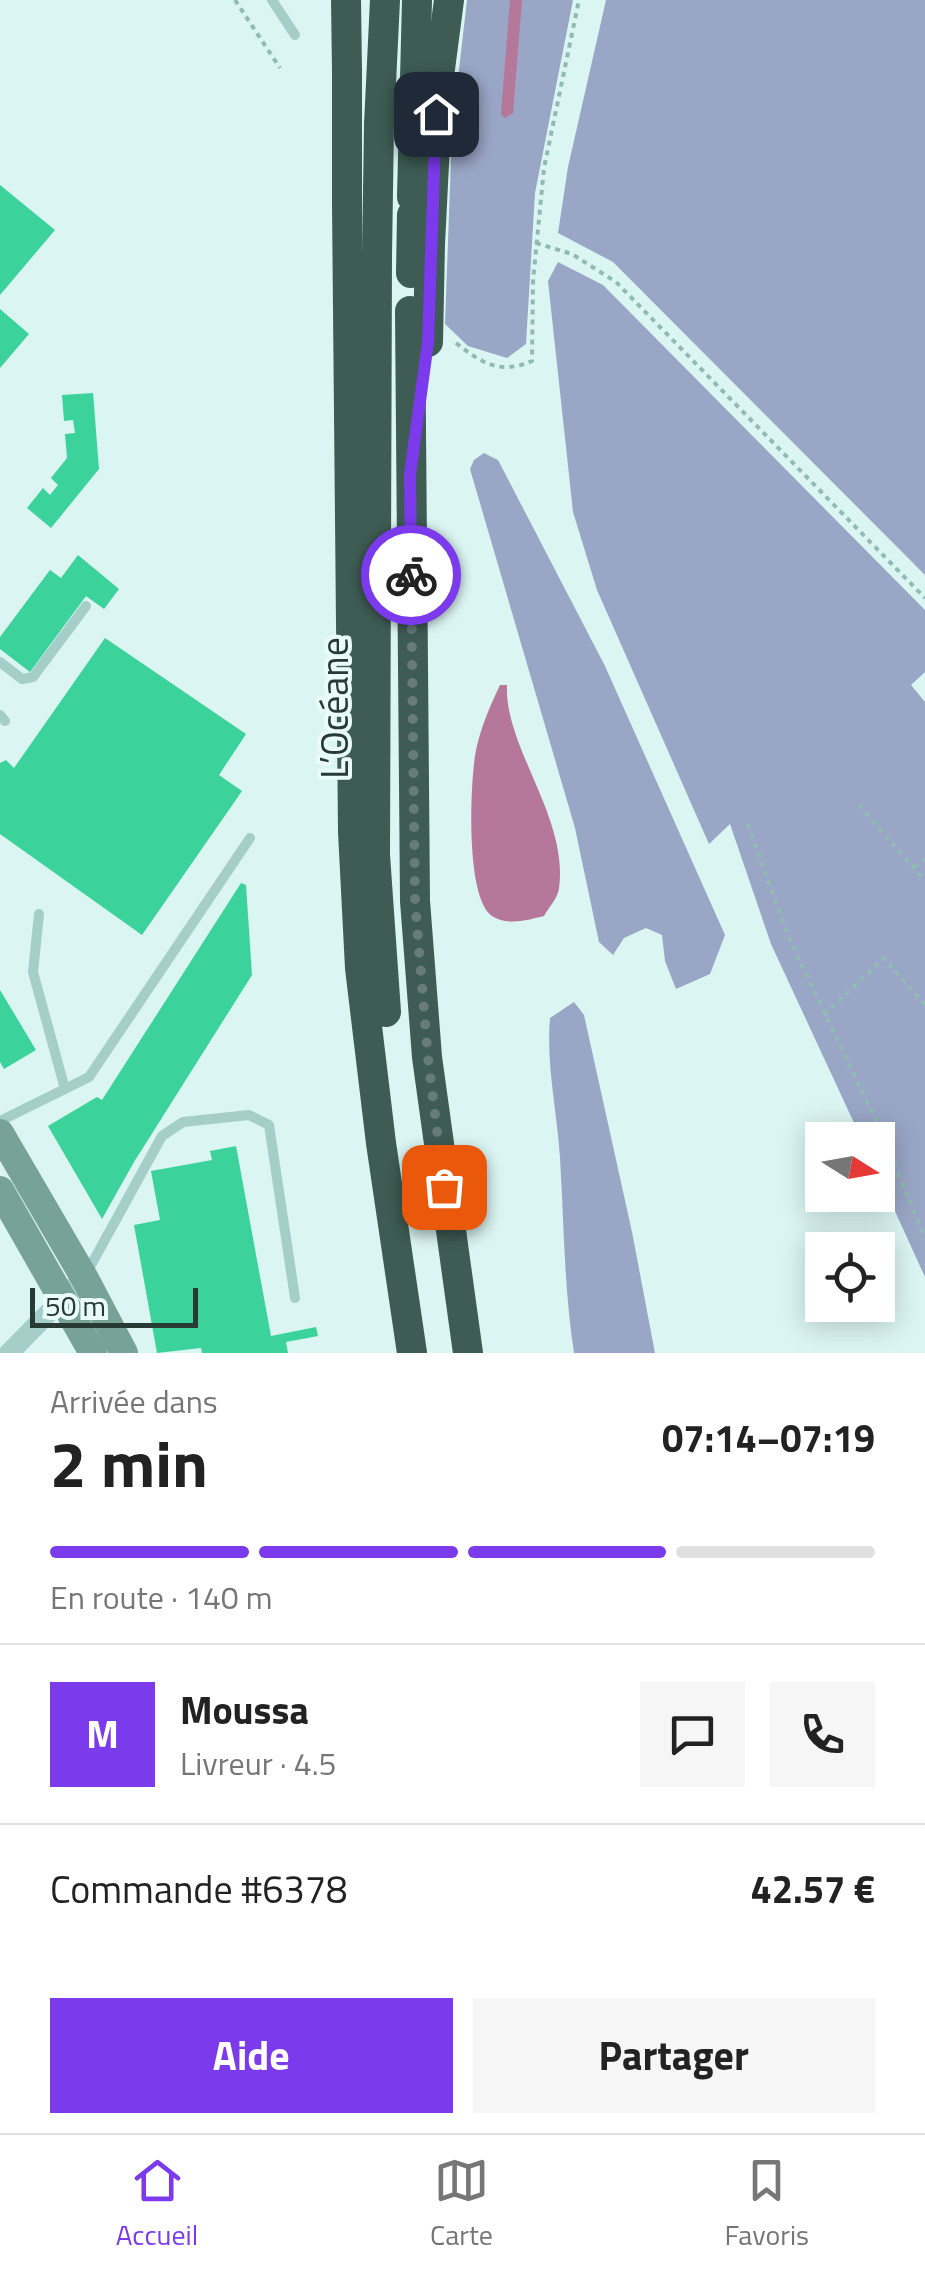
<!DOCTYPE html>
<html lang="fr">
<head>
<meta charset="utf-8">
<style>
  body { margin:0; font-family:"Titillium Web",sans-serif; background:#f6f6f6; color:#222; height:100vh; display:flex; flex-direction:column; font-size:38px; white-space:nowrap }
  * { box-sizing:border-box; margin:0 }
  p { font-size:32px; color:#767676 }
  .icon { flex:none; width:55px; height:55px; fill:none; stroke:currentColor; stroke-width:2; stroke-linecap:round; stroke-linejoin:round }
  .map { position:relative; height:1353px; overflow:hidden }
  .details { display:flex; flex-direction:column; background:#fff; flex:1 }
  .details>* { flex:none }
  .needle { width:65px; rotate:101deg }
  .controls { position:absolute; left:805px; top:1122px; display:grid; gap:20px }
  .controls a { display:grid; place-items:center; width:90px; height:90px; border-radius:0px; background:#fff; box-shadow:0 5px 25px #0003; font-size:50px }
  .scale { position:absolute; left:30px; bottom:25px; width:168px; box-sizing:border-box; padding-left:10px; border:5px solid #283a34; border-top:0; font-size:28px; line-height:35px; white-space:nowrap; color:#283a34; -webkit-text-stroke:8px #e9fcfa; paint-order:stroke }
  .pin { position:absolute; display:grid; place-items:center; width:85px; height:85px; color:#fff; margin:-42px; border-radius:20px; box-shadow:0 5px 15px #0006 }
  .courier { position:absolute; display:grid; place-items:center; width:100px; height:100px; margin:-50px; border:8px solid #7c3aed; border-radius:50%; background:#fff; color:#222; box-shadow:0 2px 12px #0007 }
  .summary em { font-style:normal; font-weight:700 }
  .summary div { display:flex; flex-direction:column-reverse }
  .summary { display:flex; align-items:center; justify-content:space-between; height:170px; padding:0 50px }
  h1 { font-size:65px; font-weight:700; line-height:75px }
  .bar { display:grid; grid-template-columns:repeat(4,1fr); gap:15px 10px; align-content:center; height:120px; padding:0 50px }
  .bar i { height:12px; border-radius:8px; background:#e0e0e0 }
  .bar .current { background:#7c3aed }
  .bar p { grid-column:span 4 }
  .line { display:flex; align-items:center; gap:25px; padding:0 50px; border-top:2px solid #e0e0e0 }
  .line div { flex:1 }
  .round { display:grid; place-items:center; flex:none; width:105px; height:105px; border-radius:0px; background:#f6f6f6 }
  .cta { display:flex; gap:20px; margin-top:auto; padding:20px 50px }
  .cta a { flex:1; height:115px; border-radius:0px; background:#7c3aed; color:#fff; font-size:40px; font-weight:700; line-height:115px; text-align:center }
  .cta a+a { background:#f6f6f6; color:#222 }
  .dock { display:flex; justify-content:space-around; align-items:center; height:140px; border-top:2px solid #e0e0e0; background:#fff; font-size:28px; color:#767676 }
  .dock a { display:grid; justify-items:center; gap:5px }
  .dock .current { color:#7c3aed }
  .map>svg:first-child { display:block }
</style>
</head>
<body>
<div class="map">
<svg width="925" height="1353" viewBox="0 0 925 1353">
  <rect width="100%" height="100%" fill="#dbf5f3"/>
  <g fill="#9aa6c6">
    <polygon points="467,0 573,0 535,193 526,344 507,358 468,346 445,324 452,130"/>
    <polygon points="606,0 925,0 925,575 613,262 558,233 568,167"/>
    <polygon points="558,262 603,285 925,610 925,672 911,685 925,702 925,1277 878,1174 878,1140 862,1140 771,944 730,824 709,844 597,590 573,512 548,281"/>
    <polygon points="484,453 498,460 605,666 725,935 710,974 676,989 665,961 662,935 646,928 624,938 613,955 599,942 575,828 470,469 474,460"/>
    <path d="M574,1002L584,1015L632,1232L655,1353H574C564,1288 564,1223 560,1158C557,1111 546,1065 550,1018Z"/>
  </g>
  <g fill="#b5779a">
    <polygon points="510,0 522,0 513,113 505,118 501,114"/>
    <path d="M500,685H507C504,747 569,818 559,888C558,898 549,907 544,916C528,920 507,926 492,916C465,898 470,781 476,750C481,727 490,706 500,685Z"/>
  </g>
  <g fill="#3bd39b">
    <polygon points="0,185 55,230 0,295"/>
    <polygon points="0,309 29,334 0,368"/>
    <polygon points="93,393 99,469 51,528 27,508 43,488 50,495 58,485 51,478 67,458 65,434 75,433 73,420 64,421 62,395"/>
    <polygon points="78,555 119,589 104,609 86,596 30,672 0,649 0,637 50,570 61,578"/>
    <polygon points="105,638 246,734 219,775 242,791 142,935 0,834 0,763 6,760 14,768"/>
    <polygon points="241,883 246,885 252,975 134,1162 102,1219 48,1126 97,1097 102,1100"/>
    <polygon points="0,990 36,1050 4,1069 0,1062"/>
    <polygon points="236,1146 271,1336 316,1327 318,1336 286,1342 288,1353 202,1353 201,1348 157,1353 134,1225 160,1220 151,1171 212,1160 210,1151"/>
  </g>
  <g fill="none" stroke-linecap="round" stroke-linejoin="round">
    <g stroke="#90bab3" stroke-width="4" stroke-dasharray="5 5" stroke-linecap="butt">
      <polyline points="235,0 280,68"/>
      <polyline points="536,243 572,254 616,282 925,598"/>
      <path d="M456,343C482,363 499,375 532,361L533,281L544,168L579,0"/>
      <polyline points="859,805 925,881"/>
      <polyline points="748,824 788,936 878,1125 925,1238"/>
      <polyline points="914,867 925,859"/>
      <polyline points="824,1015 884,958 925,1005"/>
    </g>
    <g stroke="#a6cec8" stroke-width="10">
      <polyline points="272,0 295,35"/>
      <polyline points="0,662 22,679 33,677 86,606"/>
      <polyline points="0,715 5,721"/>
      <polyline points="39,914 33,972 65,1089"/>
      <polyline points="0,1121 89,1077 250,838"/>
      <polyline points="85,1276 162,1136 183,1122 249,1115 269,1125 295,1298"/>
    </g>
    <polyline stroke="#a6cec8" stroke-width="20" points="9,1353 84,1277"/>
    <g stroke="#77a298" stroke-width="28">
      <polyline points="0,1133 84,1277 124,1353"/>
      <polyline points="0,1190 93,1353"/>
    </g>
    <g stroke="#3e5c53" stroke-width="30">
      <polyline points="346,0 347,71"/>
      <polyline points="379,125 385,0"/>
      <polyline points="412,197 417,0"/>
      <polyline points="347,204 353,832 360,968 381,1143 412,1353"/>
      <polyline points="430,244 438,84 449,0"/>
      <polyline points="377,256 375,855 386,1012"/>
      <polyline points="410,311 415,901 427,1057 468,1353"/>
    </g>
    <g stroke="#3e5c53" stroke-width="30">
      <polyline points="347,71 347,204"/>
      <polyline points="377,256 379,125"/>
      <polyline points="411,273 412,215"/>
      <polyline points="428,342 430,244"/>
    </g>
  </g>
  <g fill="none" stroke-linecap="round" stroke-linejoin="round">
    <polyline stroke="#677b77" stroke-width="10" stroke-dasharray="0 18" points="411,575 415,901 428,1058 444,1187"/>
    <polyline stroke="#7c3aed" stroke-width="12" points="411,575 410,475 428,342 436,114"/>
  </g>
  <g text-anchor="middle" dominant-baseline="central" stroke-width="8" stroke-linejoin="round" paint-order="stroke">
    <g font-size="38" fill="#283a34" stroke="#e9fcfa">
      <text transform="translate(334 708) rotate(-90)">L’Océane</text>
    </g>
  </g>
</svg>
<div class="controls">
<a><svg class="needle" viewBox="-14 -14 28 28"><path d="M0-13l5 13h-10z" fill="#e53935"/><path d="M0 13l5-13h-10z" fill="#767676"/></svg></a>
<a><svg class="icon" aria-label="locate" viewBox="0 0 24 24"><circle cx="12" cy="12" r="6"/><path d="M12 2v4M12 18v4M2 12h4M18 12h4"/></svg></a>
</div>
<div class="scale">50 m</div>
<div class="pin" style="left:444px;top:1187px;background:#ea580c"><svg class="icon" aria-label="bag" viewBox="0 0 24 24"><path d="M5 8h14l-1 12H6zM9 8a3 3 0 0 1 6 0"/></svg></div>
<div class="pin" style="left:436px;top:114px;background:#1f2937"><svg class="icon" aria-label="home" viewBox="0 0 24 24"><path d="M3 11l9-7 9 7M6 9v11h12V9"/></svg></div>
<div class="courier" style="left:411px;top:575px"><svg class="icon" aria-label="bike" viewBox="0 0 24 24"><circle cx="6" cy="16" r="4"/><circle cx="18" cy="16" r="4"/><path d="M6 16l4-8h5l3 8M10 8l3 8H6M13 5h3"/></svg></div>
</div>
<section class="details">
<div class="summary"><div><h1>2 min</h1><p>Arrivée dans</p></div><em>07:14–07:19</em></div>
<div class="bar"><i class="current"></i><i class="current"></i><i class="current"></i><i></i><p>En route · 140 m</p></div>
<div class="line" style="height:180px"><b class="round" style="background:#7c3aed;color:#fff">M</b><div><b>Moussa</b><p>Livreur · 4.5</p></div><a class="round"><svg class="icon" aria-label="chat" viewBox="0 0 24 24"><path d="M4 5h16v11H9l-5 4z"/></svg></a><a class="round"><svg class="icon" aria-label="phone" viewBox="0 0 24 24"><path d="M5 4h4l2 5-3 2q2 4 5 5l2-3 5 2v4C11 20 4 13 5 4z"/></svg></a></div>
<div class="line" style="height:130px"><div>Commande #6378</div><b>42.57 €</b></div>
<div class="cta"><a>Aide</a><a>Partager</a></div>
</section>
<nav class="dock">
<a class="current"><svg class="icon" aria-label="home" viewBox="0 0 24 24"><path d="M3 11l9-7 9 7M6 9v11h12V9"/></svg>Accueil</a>
<a><svg class="icon" aria-label="map" viewBox="0 0 24 24"><path d="M3 6l6-2 6 2 6-2v14l-6 2-6-2-6 2zM9 4v14M15 6v14"/></svg>Carte</a>
<a><svg class="icon" aria-label="saved" viewBox="0 0 24 24"><path d="M7 4h10v16l-5-4-5 4z"/></svg>Favoris</a>
</nav>
</body>
</html>
